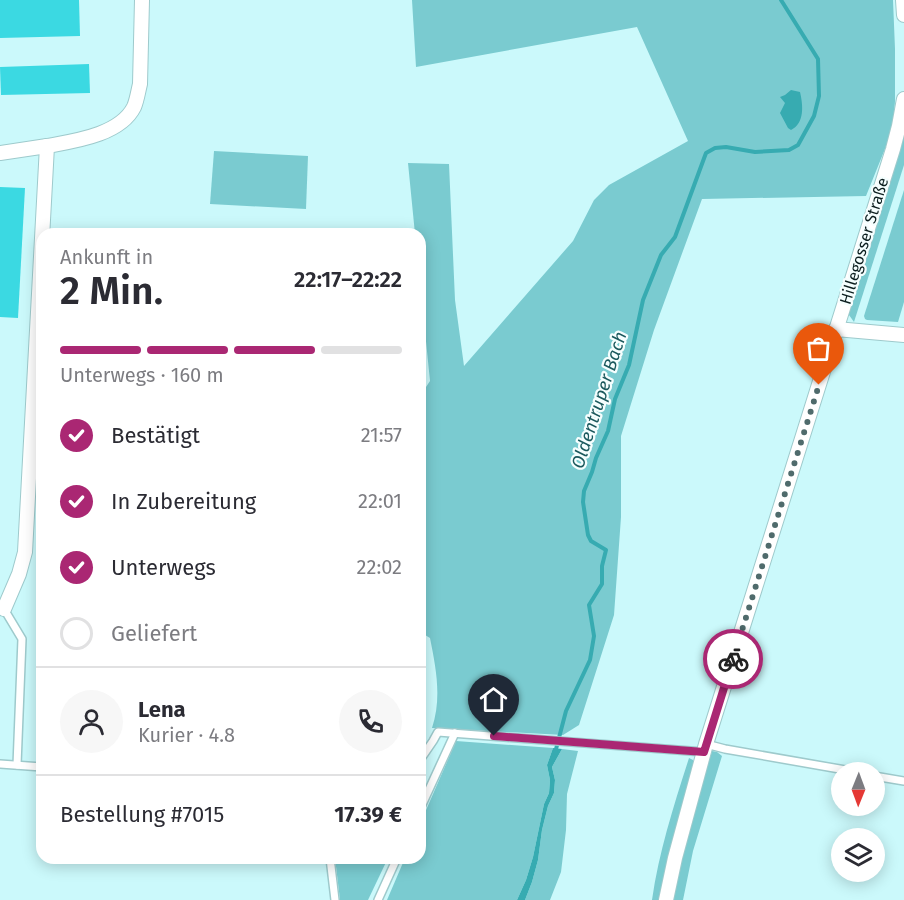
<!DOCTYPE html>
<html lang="de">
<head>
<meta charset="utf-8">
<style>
  body { margin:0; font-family:"Fira Sans",sans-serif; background:#f7f7f7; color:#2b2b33; height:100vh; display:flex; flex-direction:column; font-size:22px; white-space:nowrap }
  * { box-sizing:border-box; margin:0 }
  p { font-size:20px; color:#7c7c81 }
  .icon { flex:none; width:33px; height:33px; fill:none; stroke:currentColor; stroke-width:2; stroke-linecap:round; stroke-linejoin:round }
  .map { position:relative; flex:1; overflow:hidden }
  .sheet { position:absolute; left:36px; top:228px; width:390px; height:636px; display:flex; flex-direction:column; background:#fff; border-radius:18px; box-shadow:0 3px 15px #0003 }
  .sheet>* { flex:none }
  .needle { width:39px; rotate:181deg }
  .controls { position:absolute; left:831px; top:762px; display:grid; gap:12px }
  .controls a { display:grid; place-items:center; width:54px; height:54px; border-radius:50%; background:#fff; box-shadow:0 3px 15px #0003; font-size:30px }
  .pin { position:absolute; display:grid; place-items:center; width:51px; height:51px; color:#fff; margin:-62px -26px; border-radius:50% 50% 50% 0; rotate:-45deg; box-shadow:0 0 6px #0007 }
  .pin .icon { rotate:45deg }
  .courier { position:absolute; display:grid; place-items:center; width:60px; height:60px; margin:-30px; border:4px solid #aa2773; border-radius:50%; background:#fff; color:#222; box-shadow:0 2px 8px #0007 }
  .summary em { font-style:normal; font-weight:600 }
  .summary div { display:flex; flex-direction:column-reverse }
  .summary { display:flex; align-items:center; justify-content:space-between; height:102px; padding:0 24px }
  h1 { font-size:39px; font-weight:600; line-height:45px }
  .bar { display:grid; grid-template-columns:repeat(4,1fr); gap:9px 6px; align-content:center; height:72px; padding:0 24px }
  .bar i { height:8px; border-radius:4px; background:#e1e1e2 }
  .bar .current { background:#aa2773 }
  .bar p { grid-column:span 4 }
  .line { display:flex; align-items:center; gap:15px; padding:0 24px; border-top:2px solid #e1e1e2 }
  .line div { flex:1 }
  .round { display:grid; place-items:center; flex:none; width:63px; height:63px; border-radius:32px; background:#f7f7f7 }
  ol { padding:0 24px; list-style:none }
  li { display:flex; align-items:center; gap:18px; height:66px }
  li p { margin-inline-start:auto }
  li .icon { padding:6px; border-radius:50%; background:#aa2773; color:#fff; stroke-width:4 }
  li:last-child { color:#7c7c81 }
  li i { width:33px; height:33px; border:3px solid #e1e1e2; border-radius:50% }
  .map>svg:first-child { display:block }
</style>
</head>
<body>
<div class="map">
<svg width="904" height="900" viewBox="0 0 904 900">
  <rect width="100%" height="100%" fill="#cbf9fb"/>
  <g fill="#7acbd0">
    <path d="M412,0H893L895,49V101L893,129L866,196L702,199L654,330L621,436V517L614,615L579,725L563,735L432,728C442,698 436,668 430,638L420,632V396L430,381L420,282V234H415L408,163L449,164L455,300L464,366L573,241L594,200L609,185L688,141L637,27L416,67Z"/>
    <polygon points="904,136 904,165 854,322 849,315 849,311"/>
    <polygon points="214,151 308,156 306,209 210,204"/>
    <polygon points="904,190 904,302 898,322 867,320 865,319 864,316"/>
    <polygon points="456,741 553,748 547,765 550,780 549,793 544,804 533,857 526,880 517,900 387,900 405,858 420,858 420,824"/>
    <polygon points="562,749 578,751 567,794 566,830 561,872 550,900 525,900 532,882 538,860 542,830 548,806 554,793 555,780 552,767"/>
    <polygon points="712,751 717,752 722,756 693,851 683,900 673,900 689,826"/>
    <path d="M689,758L693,760L694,767L660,900H652C659,851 674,805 689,758Z"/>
    <polygon points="335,858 388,858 368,900 340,900"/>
  </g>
  <g fill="#37abb1">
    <path d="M791,90L800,92C803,105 805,123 791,130L788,128L780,113L785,103L780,97L785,95Z"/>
    <polygon points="553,748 562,749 552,767 555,780 554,793 548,806 542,830 538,860 532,882 525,900 517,900 526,880 533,857 544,804 549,793 550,780 547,765"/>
  </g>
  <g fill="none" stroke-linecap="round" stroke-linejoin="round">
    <polyline stroke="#37abb1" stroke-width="4" points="555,753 566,711 590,660 594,636 589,605 602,584 602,566 606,550 591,541 588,535 583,502 584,491 592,472 596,458 608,431 615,399 629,365 643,300 661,255 675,237 706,153 715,148 726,147 755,152 789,150 798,145 814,116 819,96 818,59 781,0"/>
  </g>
  <g fill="#3bd9e2">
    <polygon points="0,0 79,0 80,36 0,38"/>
    <polygon points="89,64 90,93 1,95 0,67"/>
    <polygon points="0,187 25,188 18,318 0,317"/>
  </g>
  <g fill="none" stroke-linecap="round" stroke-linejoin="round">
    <defs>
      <g id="lane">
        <polyline points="4,609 22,639 17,765"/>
        <polyline points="706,744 725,749 857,772"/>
        <polyline points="420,760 433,741 438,732 704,752"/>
        <polyline points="0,764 42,767"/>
        <polyline points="874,776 904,781"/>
        <polyline points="420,809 455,733"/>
        <polyline points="330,858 335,900"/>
        <polyline points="378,900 397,858"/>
      </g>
      <g id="street">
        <polyline points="903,0 904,15"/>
        <polyline points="0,153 47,146"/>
        <polyline points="836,329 904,335"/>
        <path d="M4,609L19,574L25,552L47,146C74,141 120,135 134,107C137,100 138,92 140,84L142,0"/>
        <polyline points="666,900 675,858 706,744 893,149 899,126 904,99"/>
      </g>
    </defs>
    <use href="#lane" stroke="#9ecacc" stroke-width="10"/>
    <use href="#street" stroke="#9ecacc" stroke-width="16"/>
    <use href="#lane" stroke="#fff" stroke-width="7"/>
    <use href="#street" stroke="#fff" stroke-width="14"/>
  </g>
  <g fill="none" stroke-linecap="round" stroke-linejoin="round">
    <polyline stroke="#4f6b6c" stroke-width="6" stroke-dasharray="0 10.8" points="733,659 819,385"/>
    <polyline stroke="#aa2773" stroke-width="8" points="494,736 704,752 733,659"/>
  </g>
  <g text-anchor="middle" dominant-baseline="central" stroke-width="4.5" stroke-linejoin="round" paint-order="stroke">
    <g font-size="16" fill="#0c1e1f" stroke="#f5fefe">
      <text transform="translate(864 241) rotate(-73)">Hillegosser Straße</text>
    </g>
    <g font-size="18" font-style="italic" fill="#1b595d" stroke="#f5fefe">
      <text transform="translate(599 400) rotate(-72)">Oldentruper Bach</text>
    </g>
  </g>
</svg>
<div class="controls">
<a><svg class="needle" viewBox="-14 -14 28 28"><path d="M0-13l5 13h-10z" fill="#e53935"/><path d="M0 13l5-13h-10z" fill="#7c7c81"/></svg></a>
<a><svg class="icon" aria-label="layers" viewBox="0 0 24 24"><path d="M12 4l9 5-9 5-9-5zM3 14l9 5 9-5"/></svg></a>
</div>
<div class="pin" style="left:819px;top:385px;background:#ea580c"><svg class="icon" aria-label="bag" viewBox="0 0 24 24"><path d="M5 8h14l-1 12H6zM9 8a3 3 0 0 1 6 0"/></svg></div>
<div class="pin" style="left:494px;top:736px;background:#1f2937"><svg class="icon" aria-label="home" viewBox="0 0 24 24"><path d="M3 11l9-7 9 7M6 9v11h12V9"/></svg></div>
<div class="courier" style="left:733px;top:659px"><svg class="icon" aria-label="bike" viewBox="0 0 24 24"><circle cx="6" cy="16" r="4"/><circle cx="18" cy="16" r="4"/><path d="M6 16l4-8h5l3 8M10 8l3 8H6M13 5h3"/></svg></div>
<section class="sheet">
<div class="summary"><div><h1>2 Min.</h1><p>Ankunft in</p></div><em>22:17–22:22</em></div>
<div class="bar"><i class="current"></i><i class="current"></i><i class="current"></i><i></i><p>Unterwegs · 160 m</p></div>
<ol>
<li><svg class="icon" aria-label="check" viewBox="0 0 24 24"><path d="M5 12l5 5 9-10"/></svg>Bestätigt<p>21:57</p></li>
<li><svg class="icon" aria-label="check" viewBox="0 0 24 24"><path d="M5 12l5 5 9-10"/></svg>In Zubereitung<p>22:01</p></li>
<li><svg class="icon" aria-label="check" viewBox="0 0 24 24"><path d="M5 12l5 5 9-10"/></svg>Unterwegs<p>22:02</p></li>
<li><i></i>Geliefert</li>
</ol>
<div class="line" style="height:108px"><a class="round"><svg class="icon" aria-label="person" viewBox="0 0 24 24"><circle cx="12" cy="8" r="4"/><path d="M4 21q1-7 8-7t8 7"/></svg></a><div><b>Lena</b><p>Kurier · 4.8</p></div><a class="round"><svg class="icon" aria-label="phone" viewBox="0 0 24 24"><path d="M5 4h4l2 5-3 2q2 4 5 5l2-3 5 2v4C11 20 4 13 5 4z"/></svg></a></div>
<div class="line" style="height:78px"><div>Bestellung #7015</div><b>17.39 €</b></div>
</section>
</div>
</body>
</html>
